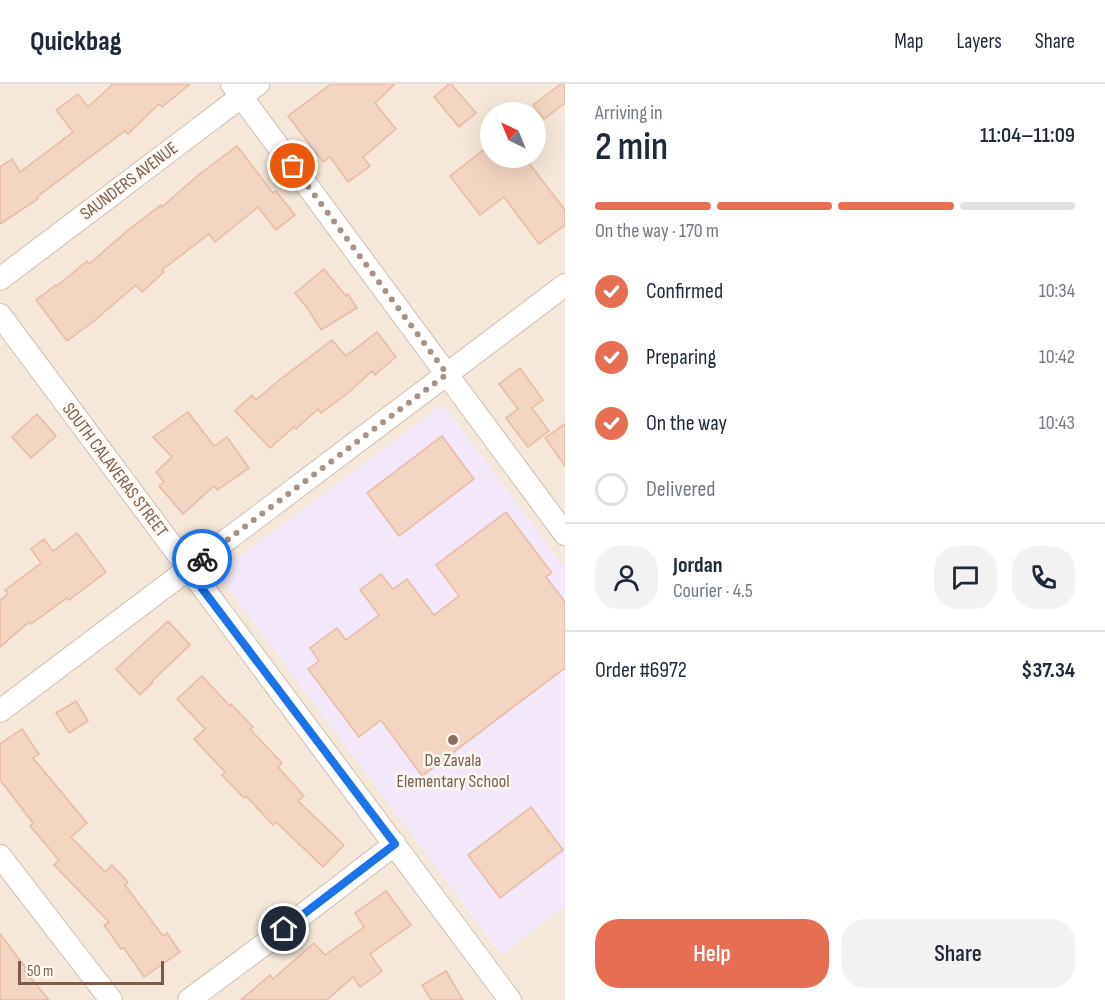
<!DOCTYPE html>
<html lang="en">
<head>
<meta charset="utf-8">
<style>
  body { margin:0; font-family:"Sofia Sans Condensed",sans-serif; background:#f2f2f3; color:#1f2937; height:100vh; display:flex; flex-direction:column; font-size:22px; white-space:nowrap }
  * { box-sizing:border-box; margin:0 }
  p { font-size:20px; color:#747a83 }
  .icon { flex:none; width:33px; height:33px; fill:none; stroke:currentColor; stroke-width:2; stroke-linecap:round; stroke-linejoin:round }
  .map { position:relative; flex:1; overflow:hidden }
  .panel { display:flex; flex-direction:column; background:#fff; width:540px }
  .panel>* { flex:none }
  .needle { width:39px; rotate:317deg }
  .controls { position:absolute; left:480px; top:18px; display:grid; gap:12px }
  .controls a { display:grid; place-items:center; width:66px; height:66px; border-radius:50%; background:#fff; box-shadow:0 6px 24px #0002; font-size:30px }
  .scale { position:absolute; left:18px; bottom:15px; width:146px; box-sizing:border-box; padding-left:6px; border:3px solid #7a5c4d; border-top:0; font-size:16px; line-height:21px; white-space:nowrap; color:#7a5c4d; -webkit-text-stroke:4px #fffaf3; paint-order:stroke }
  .pin { position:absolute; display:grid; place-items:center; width:51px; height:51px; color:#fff; margin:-26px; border:3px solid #fff; border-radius:50%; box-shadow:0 2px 6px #0007 }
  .courier { position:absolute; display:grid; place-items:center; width:60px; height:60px; margin:-30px; border:4px solid #1a73e8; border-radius:50%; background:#fff; color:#222; box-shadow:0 2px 8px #0007 }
  .headline em { font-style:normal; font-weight:600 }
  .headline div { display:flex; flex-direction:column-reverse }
  .headline { display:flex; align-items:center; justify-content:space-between; height:102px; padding:0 30px }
  h1 { font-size:39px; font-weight:600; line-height:45px }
  .bar { display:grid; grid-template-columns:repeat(4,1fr); gap:9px 6px; align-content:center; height:72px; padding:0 30px }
  .bar i { height:8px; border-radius:4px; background:#e0e1e3 }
  .bar .on { background:#e76f51 }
  .bar p { grid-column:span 4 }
  .line { display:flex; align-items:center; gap:15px; padding:0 30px; border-top:2px solid #e0e1e3 }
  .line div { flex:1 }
  .round { display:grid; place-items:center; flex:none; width:63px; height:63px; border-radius:24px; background:#f2f2f3 }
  ol { padding:0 30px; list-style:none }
  li { display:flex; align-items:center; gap:18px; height:66px }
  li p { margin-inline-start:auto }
  li .icon { padding:6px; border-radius:50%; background:#e76f51; color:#fff; stroke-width:4 }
  li:last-child { color:#747a83 }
  li i { width:33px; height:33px; border:3px solid #e0e1e3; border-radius:50% }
  .cta { display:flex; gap:12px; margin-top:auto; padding:12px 30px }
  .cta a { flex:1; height:69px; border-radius:24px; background:#e76f51; color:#fff; font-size:24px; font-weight:600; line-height:69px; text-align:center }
  .cta a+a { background:#f2f2f3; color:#1f2937 }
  header { display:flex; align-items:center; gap:36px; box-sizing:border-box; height:84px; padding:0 30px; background:#fff; border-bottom:2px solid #e0e1e3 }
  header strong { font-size:28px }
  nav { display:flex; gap:33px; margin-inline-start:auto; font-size:21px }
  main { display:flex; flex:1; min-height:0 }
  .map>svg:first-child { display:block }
</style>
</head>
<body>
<header>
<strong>Quickbag</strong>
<nav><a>Map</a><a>Layers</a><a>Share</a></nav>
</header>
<main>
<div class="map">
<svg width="565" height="916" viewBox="0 0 565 916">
  <rect width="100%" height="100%" fill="#fdf6ec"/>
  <path fill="#f5e8da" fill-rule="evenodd" d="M0,0H565V916H0ZM490,28H536V74H490Z"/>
  <polygon fill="#f3e8fa" points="443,320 565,484 565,823 501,871 217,489"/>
  <g fill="#f3d5c3" stroke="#e6bba3" stroke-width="1.5">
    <polygon points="113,0 190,0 162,23 159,20 128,50 125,47 37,113 38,115 0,140 0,83 12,75 20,88 73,48 56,26 78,10 88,23"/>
    <polygon points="331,0 395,0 375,19 396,45 363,73 370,82 348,98 330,73 323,78 288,32"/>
    <polygon points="449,0 451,0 476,29 459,43 434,13"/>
    <polygon points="561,0 565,0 565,19 544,35 533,21"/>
    <polygon points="490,61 490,74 525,74 565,126 565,141 539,160 504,113 480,131 450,92"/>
    <polygon points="237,62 273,109 276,107 295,131 276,146 258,123 215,158 209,150 162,186 164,188 142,208 136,201 94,237 67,257 36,216 56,201 57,202 87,177 89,180 127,147 161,121 162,123 197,92"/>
    <polygon points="324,185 346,212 348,210 357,224 321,246 308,225 295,209"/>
    <polygon points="377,248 396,273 375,291 372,287 348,309 321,329 318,325 296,345 294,343 270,364 235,327 252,311 256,316 278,297 332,256 346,272"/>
    <polygon points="520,284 543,316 532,324 549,347 528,363 506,334 518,325 499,300"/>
    <polygon points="188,328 214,362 227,353 249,384 217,406 214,402 183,430 159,402 164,398 156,388 172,373 153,353"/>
    <polygon points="37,330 56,352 31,374 12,353"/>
    <polygon points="565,340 565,382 545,354"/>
    <polygon points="442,352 474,395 399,452 367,409"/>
    <polygon points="506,428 552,489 546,493 565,518 565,584 422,692 381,636 359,653 308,585 319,577 310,564 337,544 346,556 379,531 360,506 381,490 393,505 407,495 434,531 459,512 436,481"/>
    <polygon points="77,449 106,488 69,516 67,514 31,540 29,538 0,563 0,517 8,509 5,506 41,479 31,465 44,455 53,467"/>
    <polygon points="168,537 190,561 152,597 153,598 140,611 116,585"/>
    <polygon points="202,592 230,622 231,620 253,643 250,645 282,679 278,683 304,712 298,717 344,761 323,783 276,738 273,741 246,712 244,714 222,691 225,688 194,655 205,645 177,615"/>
    <polygon points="76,617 88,637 69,649 56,629"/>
    <polygon points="22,645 39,670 33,674 87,739 71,753 105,788 112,781 128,798 125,801 163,852 167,849 180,868 144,893 124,864 121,865 104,841 109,838 54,781 59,776 30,742 33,739 0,696 0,660"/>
    <polygon points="531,723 563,766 500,814 468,771"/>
    <polygon points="386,807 411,841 370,870 382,887 360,903 353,893 327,916 241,916 270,891 273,895 314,859 325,871 364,843 355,829"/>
    <polygon points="0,850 26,884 24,886 49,916 0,916"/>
    <polygon points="446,887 463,916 431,916 422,901"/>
  </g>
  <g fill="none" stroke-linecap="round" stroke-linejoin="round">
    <defs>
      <g id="minor">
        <polyline points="232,0 565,450"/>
        <polyline points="0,195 258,0"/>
        <polyline points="0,231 510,916"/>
        <polyline points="0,627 565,201"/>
        <polyline points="0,772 111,916"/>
        <polyline points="189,916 266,859 395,760"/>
      </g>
    </defs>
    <use href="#minor" stroke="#d1beb0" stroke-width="24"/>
    <use href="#minor" stroke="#fff" stroke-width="22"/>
  </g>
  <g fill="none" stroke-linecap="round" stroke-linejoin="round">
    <polyline stroke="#a89285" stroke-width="6" stroke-dasharray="0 10.8" points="202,475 447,290 293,82"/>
    <polyline stroke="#1a73e8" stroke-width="8" points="202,475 188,486 395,760 284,845"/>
  </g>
  <circle fill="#8d6e63" stroke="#fffaf3" stroke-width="2" cx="453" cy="656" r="6"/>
  <g text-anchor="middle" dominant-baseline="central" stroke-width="5" stroke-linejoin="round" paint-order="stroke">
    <g font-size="18" fill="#7a5c4d" stroke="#fffaf3">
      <text transform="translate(129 97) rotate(-37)">SAUNDERS AVENUE</text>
      <text transform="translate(115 386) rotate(53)">SOUTH CALAVERAS STREET</text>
    </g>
    <g font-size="18" fill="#785e54" stroke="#fffaf3">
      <text x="453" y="676">De Zavala<tspan x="453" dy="21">Elementary School</tspan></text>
    </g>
  </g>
</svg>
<div class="controls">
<a><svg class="needle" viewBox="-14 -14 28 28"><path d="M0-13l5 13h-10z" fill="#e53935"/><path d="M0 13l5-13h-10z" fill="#747a83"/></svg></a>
</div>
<div class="scale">50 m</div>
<div class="pin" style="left:293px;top:82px;background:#ea580c"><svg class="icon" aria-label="bag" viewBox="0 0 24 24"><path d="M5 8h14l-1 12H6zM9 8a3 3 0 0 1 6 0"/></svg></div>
<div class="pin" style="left:284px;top:845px;background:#1f2937"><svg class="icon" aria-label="home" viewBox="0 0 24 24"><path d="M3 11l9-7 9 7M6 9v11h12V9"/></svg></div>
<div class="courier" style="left:202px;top:475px"><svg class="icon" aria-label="bike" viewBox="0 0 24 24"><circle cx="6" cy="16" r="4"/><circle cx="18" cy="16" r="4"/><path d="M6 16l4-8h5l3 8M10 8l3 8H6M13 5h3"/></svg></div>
</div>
<section class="panel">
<div class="headline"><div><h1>2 min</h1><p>Arriving in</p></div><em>11:04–11:09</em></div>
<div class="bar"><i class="on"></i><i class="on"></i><i class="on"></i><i></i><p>On the way · 170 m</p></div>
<ol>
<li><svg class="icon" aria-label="check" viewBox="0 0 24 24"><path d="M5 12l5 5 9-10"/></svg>Confirmed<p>10:34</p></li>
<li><svg class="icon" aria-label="check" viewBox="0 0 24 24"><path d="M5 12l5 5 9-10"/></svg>Preparing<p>10:42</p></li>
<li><svg class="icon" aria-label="check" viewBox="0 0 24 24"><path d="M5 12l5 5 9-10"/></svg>On the way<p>10:43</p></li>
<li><i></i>Delivered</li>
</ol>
<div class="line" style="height:108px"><a class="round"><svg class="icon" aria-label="person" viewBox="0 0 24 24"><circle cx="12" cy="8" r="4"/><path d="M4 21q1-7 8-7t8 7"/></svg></a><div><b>Jordan</b><p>Courier · 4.5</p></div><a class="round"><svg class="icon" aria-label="chat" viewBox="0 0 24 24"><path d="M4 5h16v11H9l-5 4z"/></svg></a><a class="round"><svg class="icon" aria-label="phone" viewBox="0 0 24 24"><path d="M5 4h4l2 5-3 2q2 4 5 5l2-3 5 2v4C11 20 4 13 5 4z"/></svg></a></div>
<div class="line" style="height:78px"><div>Order #6972</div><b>$37.34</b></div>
<div class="cta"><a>Help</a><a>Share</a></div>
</section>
</main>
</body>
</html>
